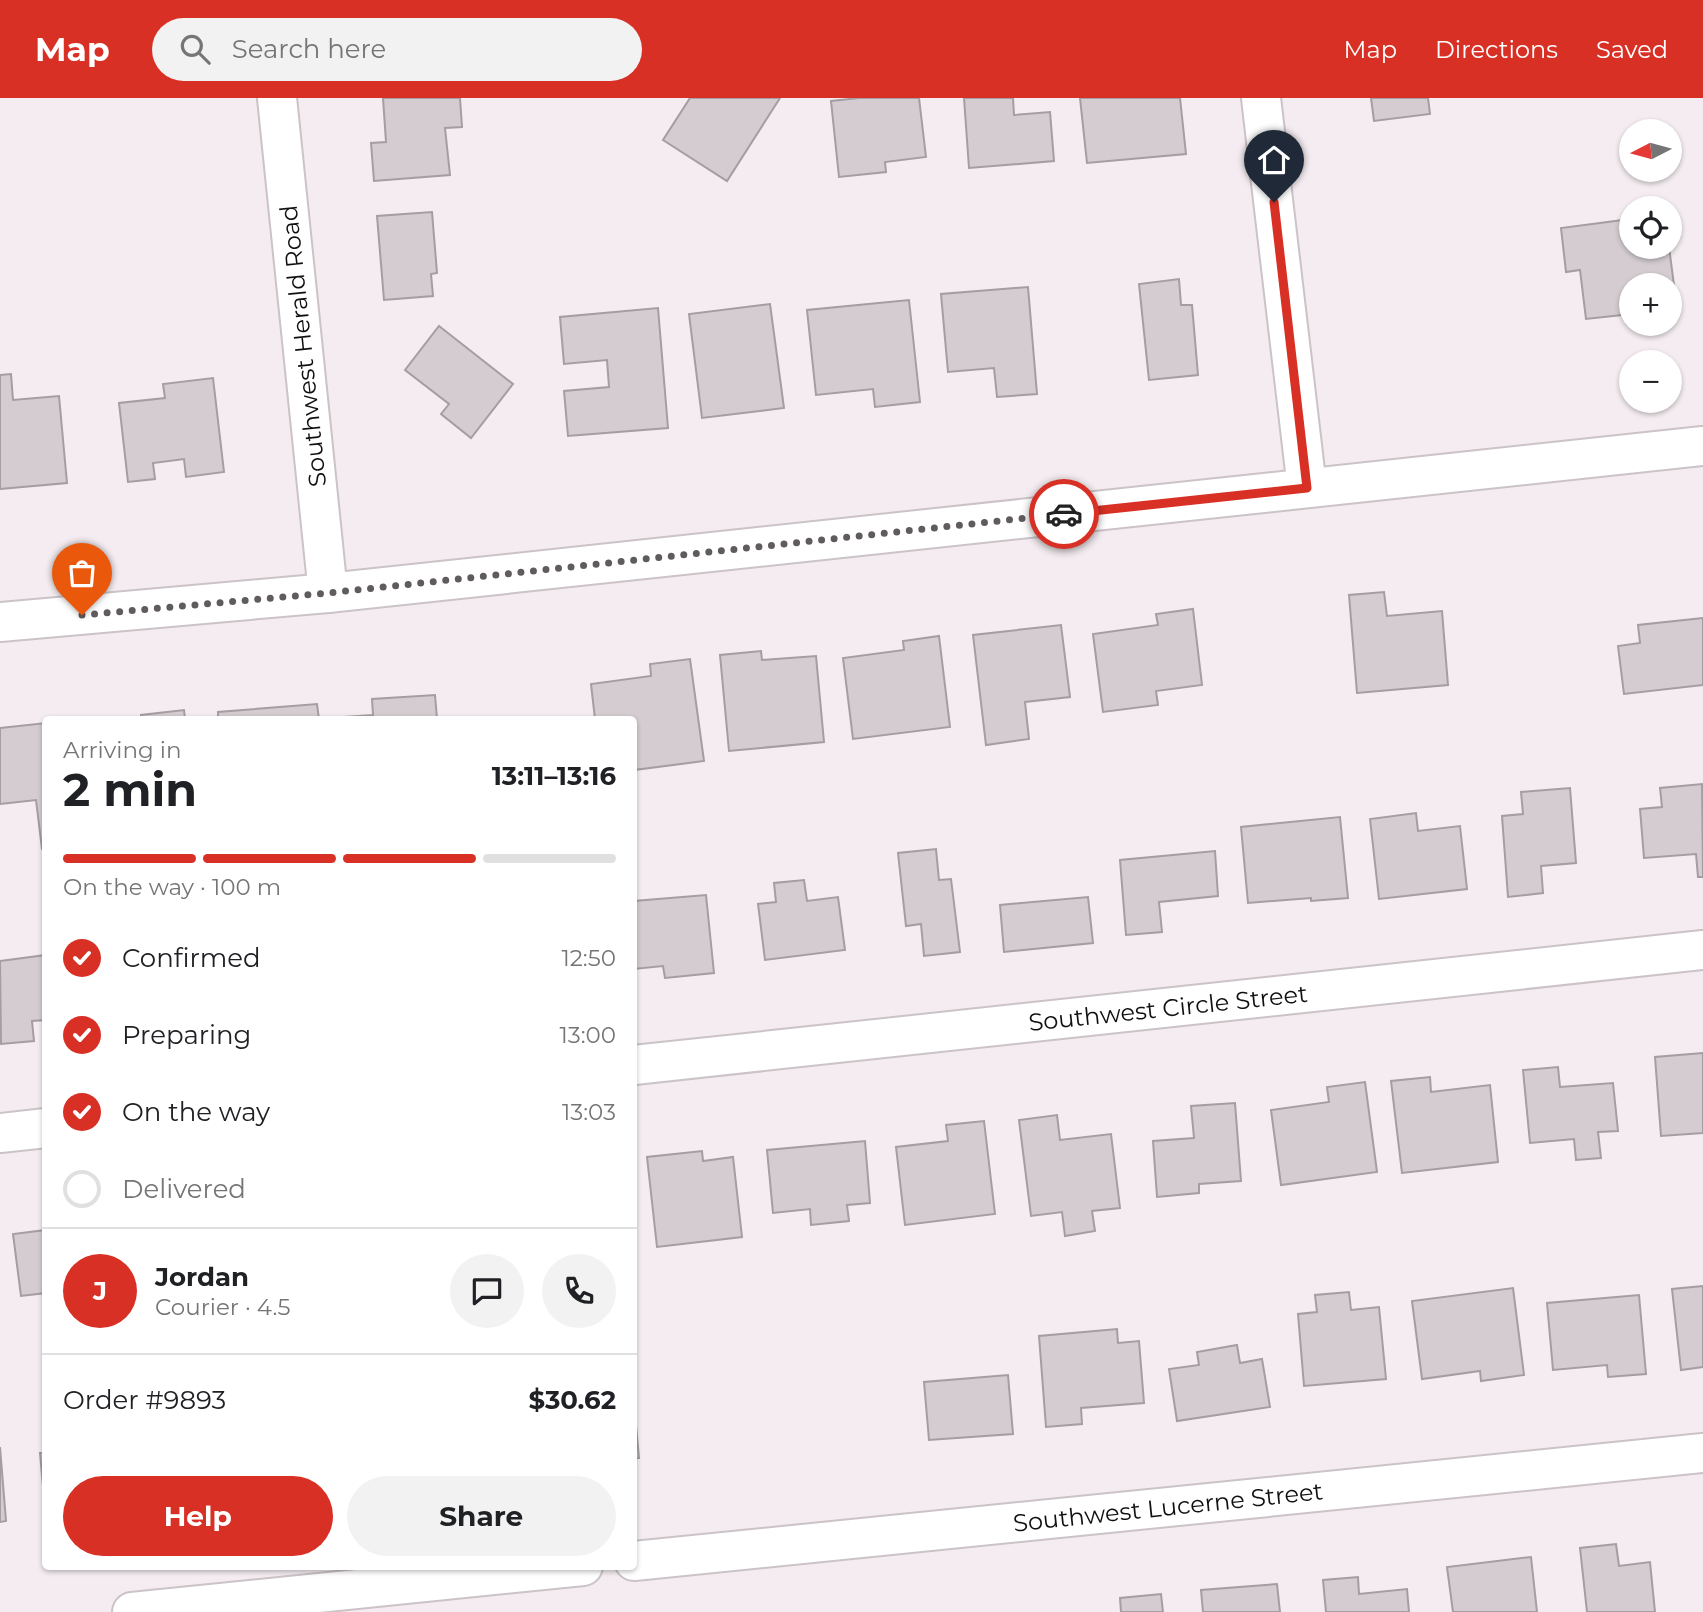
<!DOCTYPE html>
<html lang="en">
<head>
<meta charset="utf-8">
<style>
  body { margin:0; font-family:Montserrat,sans-serif; background:#f2f2f2; color:#202124; height:100vh; display:flex; flex-direction:column; font-size:26px; white-space:nowrap }
  * { box-sizing:border-box; margin:0 }
  p { font-size:23px; color:#757577 }
  .icon { flex:none; width:38px; height:38px; fill:none; stroke:currentColor; stroke-width:2; stroke-linecap:round; stroke-linejoin:round }
  .map { position:relative; flex:1; overflow:hidden }
  .panel { position:absolute; left:42px; top:618px; width:595px; height:854px; display:flex; flex-direction:column; background:#fff; border-radius:7px; box-shadow:0 2px 5px #0004 }
  .panel>* { flex:none }
  .needle { width:46px; rotate:264deg }
  .controls { position:absolute; left:1619px; top:21px; display:grid; gap:14px }
  .controls a { display:grid; place-items:center; width:63px; height:63px; border-radius:50%; background:#fff; box-shadow:0 2px 5px #0004; font-size:35px }
  .pin { position:absolute; display:grid; place-items:center; width:60px; height:60px; color:#fff; margin:-72px -30px; border-radius:50% 50% 50% 0; rotate:-45deg; box-shadow:0 0 7px #0007 }
  .pin .icon { rotate:45deg }
  .courier { position:absolute; display:grid; place-items:center; width:70px; height:70px; margin:-35px; border:5px solid #d93025; border-radius:50%; background:#fff; color:#222; box-shadow:0 2px 9px #0007 }
  .head em { font-style:normal; font-weight:700 }
  .head div { display:flex; flex-direction:column-reverse }
  .head { display:flex; align-items:center; justify-content:space-between; height:119px; padding:0 21px }
  h1 { font-size:46px; font-weight:700; line-height:52px }
  .bar { display:grid; grid-template-columns:repeat(4,1fr); gap:10px 7px; align-content:center; height:84px; padding:0 21px }
  .bar i { height:9px; border-radius:5px; background:#e0e0e0 }
  .bar .selected { background:#d93025 }
  .bar p { grid-column:span 4 }
  .line { display:flex; align-items:center; gap:18px; padding:0 21px; border-top:2px solid #e0e0e0 }
  .line div { flex:1 }
  .round { display:grid; place-items:center; flex:none; width:74px; height:74px; border-radius:37px; background:#f2f2f2 }
  ol { padding:0 21px; list-style:none }
  li { display:flex; align-items:center; gap:21px; height:77px }
  li p { margin-inline-start:auto }
  li .icon { padding:7px; border-radius:50%; background:#d93025; color:#fff; stroke-width:4 }
  li:last-child { color:#757577 }
  li i { width:38px; height:38px; border:4px solid #e0e0e0; border-radius:50% }
  .primary-button { display:flex; gap:14px; margin-top:auto; padding:14px 21px }
  .primary-button a { flex:1; height:80px; border-radius:42px; background:#d93025; color:#fff; font-size:28px; font-weight:700; line-height:80px; text-align:center }
  .primary-button a+a { background:#f2f2f2; color:#202124 }
  header { display:flex; align-items:center; gap:42px; box-sizing:border-box; height:98px; padding:0 35px; background:#d93025; color:#fff }
  header strong { font-size:33px }
  nav { display:flex; gap:38px; margin-inline-start:auto; font-size:24px }
  .search { width:490px; height:63px; background:#f2f2f2; display:flex; align-items:center; gap:18px; box-sizing:border-box; padding:0 24px; border-radius:38px; color:#757577; font-size:26px }
  .map>svg:first-child { display:block }
</style>
</head>
<body>
<header>
<strong>Map</strong>
<div class="search"><svg class="icon" aria-label="search" viewBox="0 0 24 24"><circle cx="10" cy="10" r="6"/><path d="M15 15l6 6"/></svg>Search here</div>
<nav><a>Map</a><a>Directions</a><a>Saved</a></nav>
</header>
<div class="map">
<svg width="1703" height="1514" viewBox="0 0 1703 1514">
  <rect width="100%" height="100%" fill="#f4ecf0"/>
  <g fill="#d4ccd0" stroke="#a59da1" stroke-width="2">
    <polygon points="383,0 460,0 462,29 445,30 450,77 374,83 371,45 386,44"/>
    <polygon points="690,0 780,0 727,83 663,42"/>
    <polygon points="859,0 919,0 926,59 885,64 886,74 839,79 831,3"/>
    <polygon points="964,0 1013,0 1014,17 1050,14 1054,63 969,70"/>
    <polygon points="1080,0 1180,0 1186,56 1087,65"/>
    <polygon points="1371,0 1428,0 1430,16 1374,23"/>
    <polygon points="432,114 437,175 431,176 433,198 384,202 377,118"/>
    <polygon points="1631,121 1631,149 1669,149 1677,210 1670,211 1670,187 1631,187 1631,216 1586,221 1580,172 1566,174 1561,130"/>
    <polygon points="1179,181 1181,207 1192,207 1198,277 1149,282 1139,186"/>
    <polygon points="1028,189 1037,296 997,299 994,270 948,274 941,196"/>
    <polygon points="909,202 920,304 875,309 873,291 816,297 807,212"/>
    <polygon points="770,206 784,310 702,320 689,216"/>
    <polygon points="658,210 668,330 568,338 564,293 609,289 607,262 564,266 560,219"/>
    <polygon points="439,228 513,286 471,340 441,316 449,306 405,272"/>
    <polygon points="11,276 13,302 59,298 67,385 0,391 0,277"/>
    <polygon points="213,280 224,374 186,379 184,361 153,365 155,381 128,384 119,305 165,300 163,286"/>
    <polygon points="1384,494 1387,518 1442,513 1448,587 1357,595 1349,497"/>
    <polygon points="1193,511 1202,587 1156,593 1158,607 1103,614 1093,536 1158,527 1156,516"/>
    <polygon points="1703,520 1703,587 1624,596 1618,548 1640,545 1638,527"/>
    <polygon points="1061,527 1070,599 1025,604 1029,641 986,647 973,537"/>
    <polygon points="939,538 950,629 853,641 843,560 904,552 903,543"/>
    <polygon points="761,553 762,562 816,558 824,644 729,653 720,557"/>
    <polygon points="690,561 704,663 634,672 634,621 595,621 591,586 651,578 650,566"/>
    <polygon points="435,597 437,621 345,621 345,619 373,617 372,601"/>
    <polygon points="317,606 319,621 218,621 218,614"/>
    <polygon points="184,612 185,621 141,621 141,617"/>
    <polygon points="46,625 46,751 42,751 36,702 0,706 0,630"/>
    <polygon points="1702,686 1703,779 1698,779 1696,756 1644,760 1640,711 1662,709 1660,690"/>
    <polygon points="1570,690 1576,765 1541,768 1543,795 1508,799 1502,718 1523,716 1521,694"/>
    <polygon points="1416,715 1418,733 1460,728 1467,791 1379,801 1370,721"/>
    <polygon points="1340,719 1348,800 1311,803 1311,800 1248,805 1241,729"/>
    <polygon points="936,751 939,782 951,781 960,854 924,858 921,826 906,828 898,755"/>
    <polygon points="1215,753 1218,798 1159,804 1162,834 1126,837 1120,762"/>
    <polygon points="804,782 807,803 838,799 845,852 765,862 758,806 776,804 774,785"/>
    <polygon points="706,797 714,875 665,880 663,868 634,871 634,803"/>
    <polygon points="1088,799 1093,845 1004,854 1000,807"/>
    <polygon points="46,857 46,922 32,923 34,943 1,946 0,863"/>
    <polygon points="1703,955 1703,1035 1661,1038 1655,959"/>
    <polygon points="1558,969 1560,989 1613,985 1618,1033 1598,1034 1601,1060 1576,1062 1574,1041 1530,1045 1523,972"/>
    <polygon points="1430,979 1431,994 1490,987 1498,1064 1402,1075 1391,983"/>
    <polygon points="1365,984 1377,1074 1281,1087 1271,1012 1329,1004 1327,989"/>
    <polygon points="1235,1005 1241,1083 1199,1086 1199,1095 1157,1099 1153,1043 1194,1040 1191,1008"/>
    <polygon points="1057,1017 1060,1042 1111,1036 1120,1110 1092,1113 1095,1133 1065,1138 1062,1114 1031,1118 1019,1022"/>
    <polygon points="984,1023 995,1116 905,1127 896,1049 948,1043 946,1027"/>
    <polygon points="865,1043 870,1105 847,1107 849,1123 811,1127 810,1111 773,1115 767,1052"/>
    <polygon points="702,1053 703,1063 733,1059 742,1139 657,1149 647,1059"/>
    <polygon points="46,1132 46,1195 21,1198 13,1136"/>
    <polygon points="1703,1188 1703,1269 1681,1272 1672,1191"/>
    <polygon points="1513,1190 1524,1277 1481,1283 1480,1273 1422,1281 1412,1203"/>
    <polygon points="1349,1194 1351,1212 1379,1209 1386,1281 1304,1288 1298,1216 1317,1214 1315,1197"/>
    <polygon points="1639,1197 1646,1276 1608,1279 1607,1267 1553,1272 1547,1205"/>
    <polygon points="1117,1231 1118,1245 1139,1243 1144,1305 1081,1310 1082,1326 1046,1329 1039,1238"/>
    <polygon points="1237,1247 1240,1265 1262,1261 1270,1309 1177,1323 1169,1271 1199,1267 1197,1254"/>
    <polygon points="1008,1277 1013,1336 929,1342 924,1284"/>
    <polygon points="634,1306 639,1360 634,1360"/>
    <polygon points="0,1349 6,1423 0,1424"/>
    <polygon points="40,1355 46,1355 46,1422"/>
    <polygon points="1616,1446 1619,1468 1650,1464 1655,1514 1587,1514 1580,1450"/>
    <polygon points="1531,1459 1537,1514 1453,1514 1447,1469"/>
    <polygon points="1358,1479 1359,1496 1407,1491 1409,1514 1326,1514 1323,1482"/>
    <polygon points="1277,1486 1280,1514 1203,1514 1201,1492"/>
    <polygon points="1161,1496 1163,1514 1121,1514 1120,1500"/>
  </g>
  <g fill="none" stroke-linecap="round" stroke-linejoin="round">
    <defs>
      <g id="street">
        <polyline points="277,0 328,495"/>
        <polyline points="1261,0 1307,390"/>
        <polyline points="634,967 1703,852"/>
        <polyline points="0,1035 46,1030"/>
        <polyline points="634,1463 1703,1355"/>
        <polyline points="132,1514 583,1468"/>
      </g>
      <polyline id="secondary" points="0,524 328,495 1703,348"/>
    </defs>
    <use href="#street" stroke="#cbc3c7" stroke-width="42"/>
    <use href="#secondary" stroke="#cbc3c7" stroke-width="42"/>
    <use href="#street" stroke="#fff" stroke-width="38"/>
    <use href="#secondary" stroke="#fff" stroke-width="38"/>
  </g>
  <g fill="none" stroke-linecap="round" stroke-linejoin="round">
    <polyline stroke="#605c5e" stroke-width="7" stroke-dasharray="0 12.6" points="82,517 328,495 1064,416"/>
    <polyline stroke="#d93025" stroke-width="9" points="1064,416 1307,390 1274,104"/>
  </g>
  <g text-anchor="middle" dominant-baseline="central" stroke-width="5" stroke-linejoin="round" paint-order="stroke">
    <g font-size="24" fill="#110f10" stroke="#fff">
      <text transform="translate(303 248) rotate(-96)">Southwest Herald Road</text>
      <text transform="translate(1168 910) rotate(-6)">Southwest Circle Street</text>
      <text transform="translate(1168 1409) rotate(-6)">Southwest Lucerne Street</text>
    </g>
  </g>
</svg>
<div class="controls">
<a><svg class="needle" viewBox="-14 -14 28 28"><path d="M0-13l5 13h-10z" fill="#e53935"/><path d="M0 13l5-13h-10z" fill="#757577"/></svg></a>
<a><svg class="icon" aria-label="locate" viewBox="0 0 24 24"><circle cx="12" cy="12" r="6"/><path d="M12 2v4M12 18v4M2 12h4M18 12h4"/></svg></a>
<a>+</a>
<a>−</a>
</div>
<div class="pin" style="left:82px;top:517px;background:#ea580c"><svg class="icon" aria-label="bag" viewBox="0 0 24 24"><path d="M5 8h14l-1 12H6zM9 8a3 3 0 0 1 6 0"/></svg></div>
<div class="pin" style="left:1274px;top:104px;background:#1f2937"><svg class="icon" aria-label="home" viewBox="0 0 24 24"><path d="M3 11l9-7 9 7M6 9v11h12V9"/></svg></div>
<div class="courier" style="left:1064px;top:416px"><svg class="icon" aria-label="car" viewBox="0 0 24 24"><path d="M5 17H2v-5l4-1 3-4h7l3 4 3 1v5h-3M9 17h6M6 11h13"/><circle cx="7" cy="17" r="2"/><circle cx="17" cy="17" r="2"/></svg></div>
<section class="panel">
<div class="head"><div><h1>2 min</h1><p>Arriving in</p></div><em>13:11–13:16</em></div>
<div class="bar"><i class="selected"></i><i class="selected"></i><i class="selected"></i><i></i><p>On the way · 100 m</p></div>
<ol>
<li><svg class="icon" aria-label="check" viewBox="0 0 24 24"><path d="M5 12l5 5 9-10"/></svg>Confirmed<p>12:50</p></li>
<li><svg class="icon" aria-label="check" viewBox="0 0 24 24"><path d="M5 12l5 5 9-10"/></svg>Preparing<p>13:00</p></li>
<li><svg class="icon" aria-label="check" viewBox="0 0 24 24"><path d="M5 12l5 5 9-10"/></svg>On the way<p>13:03</p></li>
<li><i></i>Delivered</li>
</ol>
<div class="line" style="height:126px"><b class="round" style="background:#d93025;color:#fff">J</b><div><b>Jordan</b><p>Courier · 4.5</p></div><a class="round"><svg class="icon" aria-label="chat" viewBox="0 0 24 24"><path d="M4 5h16v11H9l-5 4z"/></svg></a><a class="round"><svg class="icon" aria-label="phone" viewBox="0 0 24 24"><path d="M5 4h4l2 5-3 2q2 4 5 5l2-3 5 2v4C11 20 4 13 5 4z"/></svg></a></div>
<div class="line" style="height:91px"><div>Order #9893</div><b>$30.62</b></div>
<div class="primary-button"><a>Help</a><a>Share</a></div>
</section>
</div>
</body>
</html>
